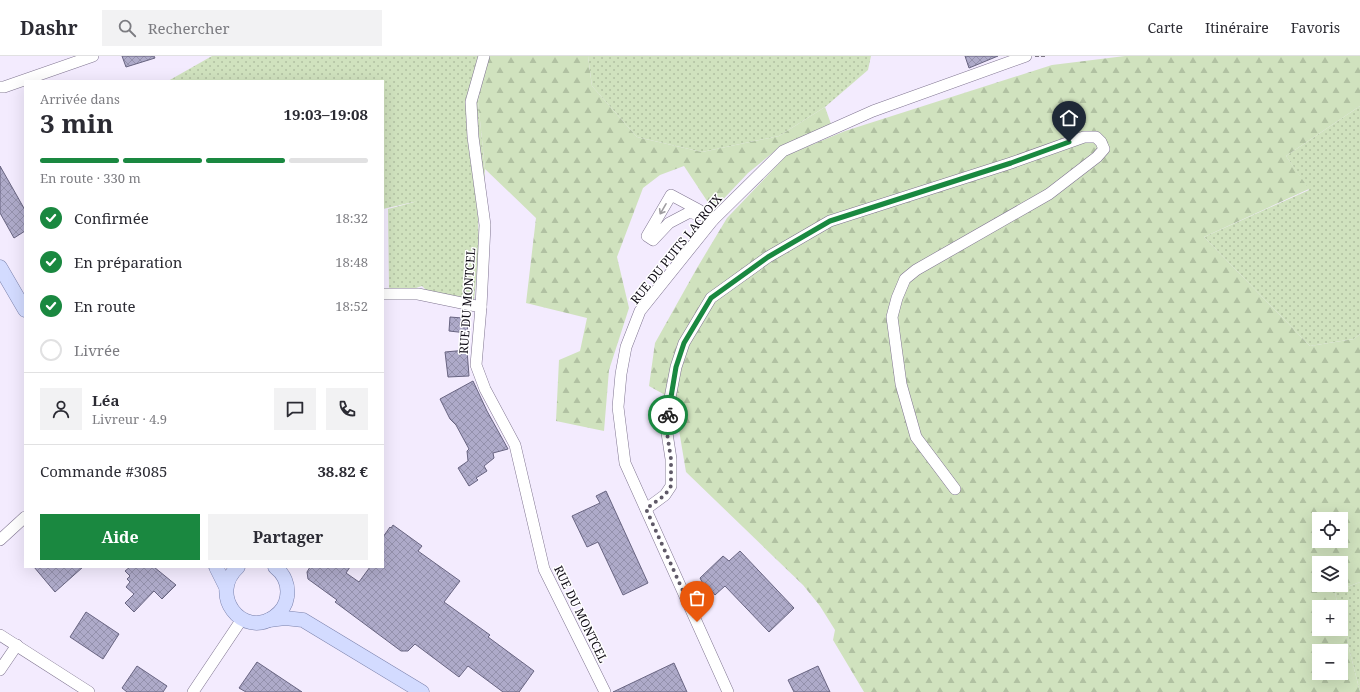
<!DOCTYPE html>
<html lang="fr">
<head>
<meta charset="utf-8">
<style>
  body { margin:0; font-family:"Noto Serif",serif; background:#f2f2f3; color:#2b2b33; height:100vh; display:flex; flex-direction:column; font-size:15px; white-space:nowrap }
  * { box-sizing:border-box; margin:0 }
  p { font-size:13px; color:#7c7c81 }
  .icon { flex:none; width:22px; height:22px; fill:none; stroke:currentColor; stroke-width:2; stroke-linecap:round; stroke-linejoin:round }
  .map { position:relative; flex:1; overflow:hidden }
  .sheet { position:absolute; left:24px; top:24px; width:360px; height:488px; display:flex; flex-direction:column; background:#fff; border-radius:0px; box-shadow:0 4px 16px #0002 }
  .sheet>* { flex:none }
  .controls { position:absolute; left:1312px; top:456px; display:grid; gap:8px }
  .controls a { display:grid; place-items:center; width:36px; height:36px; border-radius:0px; background:#fff; box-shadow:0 4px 16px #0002; font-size:20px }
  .pin { position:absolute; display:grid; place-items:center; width:34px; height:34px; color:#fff; margin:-41px -17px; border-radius:50% 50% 50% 0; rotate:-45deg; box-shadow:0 0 4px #0007 }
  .pin .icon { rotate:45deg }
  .courier { position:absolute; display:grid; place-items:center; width:40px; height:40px; margin:-20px; border:3px solid #1a8840; border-radius:50%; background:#fff; color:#222; box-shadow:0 1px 5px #0007 }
  .headline em { font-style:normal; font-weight:700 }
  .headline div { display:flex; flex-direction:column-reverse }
  .headline { display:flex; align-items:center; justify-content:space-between; height:68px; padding:0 16px }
  h1 { font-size:26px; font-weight:700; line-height:30px }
  .bar { display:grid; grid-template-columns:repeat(4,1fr); gap:6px 4px; align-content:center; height:48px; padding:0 16px }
  .bar i { height:5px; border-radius:3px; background:#e1e1e2 }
  .bar .selected { background:#1a8840 }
  .bar p { grid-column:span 4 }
  .line { display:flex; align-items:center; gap:10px; padding:0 16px; border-top:1px solid #e1e1e2 }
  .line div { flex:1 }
  .round { display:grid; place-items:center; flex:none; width:42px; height:42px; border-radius:0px; background:#f2f2f3 }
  ol { padding:0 16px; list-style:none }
  li { display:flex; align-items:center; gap:12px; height:44px }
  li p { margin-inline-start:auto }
  li .icon { padding:4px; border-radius:50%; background:#1a8840; color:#fff; stroke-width:4 }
  li:last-child { color:#7c7c81 }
  li i { width:22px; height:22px; border:2px solid #e1e1e2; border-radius:50% }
  .cta { display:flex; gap:8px; margin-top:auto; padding:8px 16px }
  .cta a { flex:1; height:46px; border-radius:0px; background:#1a8840; color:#fff; font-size:16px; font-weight:700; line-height:46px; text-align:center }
  .cta a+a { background:#f2f2f3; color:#2b2b33 }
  header { display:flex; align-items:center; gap:24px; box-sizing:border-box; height:56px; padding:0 20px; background:#fff; border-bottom:1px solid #e1e1e2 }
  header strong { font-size:19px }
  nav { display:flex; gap:22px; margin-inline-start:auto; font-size:14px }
  .search { width:280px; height:36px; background:#f2f2f3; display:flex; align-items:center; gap:10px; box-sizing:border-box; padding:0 14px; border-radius:0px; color:#7c7c81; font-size:15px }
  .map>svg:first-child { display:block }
</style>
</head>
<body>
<header>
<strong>Dashr</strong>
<div class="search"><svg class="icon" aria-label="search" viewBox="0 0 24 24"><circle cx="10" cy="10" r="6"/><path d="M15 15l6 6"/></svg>Rechercher</div>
<nav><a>Carte</a><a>Itinéraire</a><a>Favoris</a></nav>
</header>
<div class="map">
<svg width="1360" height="636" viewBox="0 0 1360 636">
  <defs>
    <pattern id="grass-dots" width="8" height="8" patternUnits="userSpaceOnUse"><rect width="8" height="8" fill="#d0e2be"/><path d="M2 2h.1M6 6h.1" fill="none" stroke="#b1c1a2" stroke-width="1.8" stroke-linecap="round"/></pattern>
    <pattern id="forest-firs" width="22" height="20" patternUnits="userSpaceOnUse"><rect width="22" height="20" fill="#d0e2be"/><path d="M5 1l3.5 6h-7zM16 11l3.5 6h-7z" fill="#b1c1a2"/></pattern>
    <pattern id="building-cross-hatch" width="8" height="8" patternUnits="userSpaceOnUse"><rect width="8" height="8" fill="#aeaac9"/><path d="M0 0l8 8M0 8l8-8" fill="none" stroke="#9491ac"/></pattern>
  </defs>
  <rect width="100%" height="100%" fill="#f3ebfe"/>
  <g fill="url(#grass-dots)">
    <polygon points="212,0 488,0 478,45 485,113 484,129 475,131 478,161 479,193 474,245 429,237 422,230 416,232 416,235 389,232 388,153 418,145 383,153 383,25 168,25"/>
    <polygon points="588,0 871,0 868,14 825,51 779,80 702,96 637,81 592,30"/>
    <polygon points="1360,50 1360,278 1354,283 1310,290 1204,181 1309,134 1286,100"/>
    <polygon points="1360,526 1360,636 1341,561 1341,551 1338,551 1335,536"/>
  </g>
  <g fill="url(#forest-firs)" fill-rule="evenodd">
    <polygon points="488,0 588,0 592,30 637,81 702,96 779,80 825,51 831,68 781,90 748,117 713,154 684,110 660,119 643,132 617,201 629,252 609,314 604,375 556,365 559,304 580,295 587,262 526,247 536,162 485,113 478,45"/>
    <path d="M1125,0H1360V50L1286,100L1309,133L1204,181L1310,290L1354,283L1360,278V526L1335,536L1338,551H1319V573H1341V561L1360,636H864L833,584L835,574L820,550L803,529L686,416L674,344L649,330L655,287L697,212L727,162L787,99L845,75L1052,9ZM1319,463H1341V485H1319ZM1319,507H1341V529H1319ZM1319,595H1341V617H1319Z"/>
  </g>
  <g fill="url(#building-cross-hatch)" stroke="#686481">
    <polygon points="122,0 154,0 155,2 126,11"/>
    <polygon points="965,0 998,0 969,12"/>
    <polygon points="0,110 25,154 25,175 14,182 0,157"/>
    <polygon points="450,261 462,262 462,267 468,267 467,277 449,275"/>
    <polygon points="467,294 469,320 448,321 445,296"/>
    <polygon points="473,325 487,355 508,393 493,397 494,402 484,410 487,415 476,422 478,424 469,430 458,412 468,405 467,395 469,393 456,369 450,363 440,343"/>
    <polygon points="606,435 648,527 623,539 598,486 587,491 572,460 600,447 596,440"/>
    <polygon points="393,469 422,490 418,495 460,525 444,546 490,579 488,581 534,615 519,636 503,636 468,610 459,621 415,588 408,595 401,595 335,546 337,544 308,523 307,516 310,511 350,511 346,517 359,526 370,511 383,511 383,481 390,471 391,472"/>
    <polygon points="740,495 794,552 769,576 725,530 715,539 712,535 708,537 700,522 723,500 729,505"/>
    <polygon points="34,511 83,511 55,536"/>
    <polygon points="130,511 154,511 176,529 162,543 154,535 134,556 125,547 134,538 126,531 130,526 127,523 130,520 125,515"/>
    <polygon points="86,556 119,578 103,603 70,581"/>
    <polygon points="257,606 302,636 246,636 239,632"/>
    <polygon points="674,607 687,636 613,636"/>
    <polygon points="137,610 167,630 163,636 127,636 122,632"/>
    <polygon points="818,610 830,636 794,636 788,624"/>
  </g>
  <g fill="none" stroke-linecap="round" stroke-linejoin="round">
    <defs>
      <g id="minor">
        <polyline points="484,0 471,46 473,81 485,169 481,251 476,309 485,333 515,389 544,513 605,636"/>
        <polyline points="0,31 4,31 93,0"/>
        <polyline points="701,158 699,154 671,139 647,180 653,184 669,167 690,156 698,159 701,158 713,164"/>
        <polyline points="383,238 418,238 481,251"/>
        <polyline points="646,453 665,439 671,430 671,403 667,377 669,347 676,311 684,287 711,242 768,201 830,165 1011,107 1084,81 1096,81 1101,86 1104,93 1097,101 1049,138 916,214 905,223 897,242 892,261 901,328 916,381 955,433"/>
        <polyline points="0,484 25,461"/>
        <polyline points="0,579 89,636"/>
        <polyline points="0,614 17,589"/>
        <polyline points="193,636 242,563"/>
        <polyline points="728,636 625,407 618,351 621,318 626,291 640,255 713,164 783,95 873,55 1026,0"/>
      </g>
      <g id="major">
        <polyline points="0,211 25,254"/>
        <polyline points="216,511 226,531"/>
        <path d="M238,511C208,538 242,583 274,561C281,556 286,549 287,541C289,529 284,518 275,511"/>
        <polyline points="269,564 285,562 303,564 422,636"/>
      </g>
    </defs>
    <use href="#minor" stroke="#7f7490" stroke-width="12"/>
    <use href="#major" stroke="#7c83ad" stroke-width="15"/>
    <polyline stroke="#7d7786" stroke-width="2" stroke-dasharray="4 2" stroke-linecap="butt" points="1035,0 1046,0"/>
    <use href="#minor" stroke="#fff" stroke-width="11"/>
    <use href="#major" stroke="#d3dbff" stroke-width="14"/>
  </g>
  <defs><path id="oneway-shaft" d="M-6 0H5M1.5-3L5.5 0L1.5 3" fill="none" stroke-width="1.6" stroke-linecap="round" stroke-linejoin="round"/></defs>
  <use stroke="#9f9da1" href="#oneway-shaft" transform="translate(663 153) rotate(120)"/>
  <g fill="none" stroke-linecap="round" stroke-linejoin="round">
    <polyline stroke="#5f5967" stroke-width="4" stroke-dasharray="0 7.2" points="668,359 667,377 671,403 671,430 665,439 646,453 697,566"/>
    <polyline stroke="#1a8840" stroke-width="5" points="668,359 676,311 684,287 711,242 768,201 830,165 1011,107 1069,86"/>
  </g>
  <g text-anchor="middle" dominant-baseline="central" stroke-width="3" stroke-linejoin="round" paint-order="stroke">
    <g font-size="12" fill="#0f0b15" stroke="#fff">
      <text transform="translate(676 193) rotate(-51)">RUE DU PUITS LACROIX</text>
      <text transform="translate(467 245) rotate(-86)">RUE DU MONTCEL</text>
      <text transform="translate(581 558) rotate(64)">RUE DU MONTCEL</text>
    </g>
  </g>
</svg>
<div class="controls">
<a><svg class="icon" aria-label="locate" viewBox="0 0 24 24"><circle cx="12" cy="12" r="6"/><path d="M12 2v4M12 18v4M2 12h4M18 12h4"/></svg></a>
<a><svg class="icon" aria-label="layers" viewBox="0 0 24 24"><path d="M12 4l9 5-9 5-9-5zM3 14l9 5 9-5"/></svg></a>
<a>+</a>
<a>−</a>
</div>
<div class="pin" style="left:697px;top:566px;background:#ea580c"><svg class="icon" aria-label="bag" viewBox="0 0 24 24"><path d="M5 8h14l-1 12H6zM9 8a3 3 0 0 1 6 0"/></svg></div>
<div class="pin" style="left:1069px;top:86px;background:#1f2937"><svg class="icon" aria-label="home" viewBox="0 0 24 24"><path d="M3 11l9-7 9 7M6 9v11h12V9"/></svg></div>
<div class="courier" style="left:668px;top:359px"><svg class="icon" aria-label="bike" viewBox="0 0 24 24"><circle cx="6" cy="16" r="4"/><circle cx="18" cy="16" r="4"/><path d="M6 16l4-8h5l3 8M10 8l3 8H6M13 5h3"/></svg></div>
<section class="sheet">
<div class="headline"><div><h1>3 min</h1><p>Arrivée dans</p></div><em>19:03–19:08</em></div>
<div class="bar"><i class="selected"></i><i class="selected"></i><i class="selected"></i><i></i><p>En route · 330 m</p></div>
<ol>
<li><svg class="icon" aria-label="check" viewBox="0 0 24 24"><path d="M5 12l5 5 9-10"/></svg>Confirmée<p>18:32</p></li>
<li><svg class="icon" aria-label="check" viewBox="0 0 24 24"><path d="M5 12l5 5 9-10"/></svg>En préparation<p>18:48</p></li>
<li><svg class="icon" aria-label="check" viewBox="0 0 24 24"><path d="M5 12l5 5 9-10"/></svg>En route<p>18:52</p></li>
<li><i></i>Livrée</li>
</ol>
<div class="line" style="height:72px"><a class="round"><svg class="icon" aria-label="person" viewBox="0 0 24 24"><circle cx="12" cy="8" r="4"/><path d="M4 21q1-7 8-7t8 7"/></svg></a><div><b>Léa</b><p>Livreur · 4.9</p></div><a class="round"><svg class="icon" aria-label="chat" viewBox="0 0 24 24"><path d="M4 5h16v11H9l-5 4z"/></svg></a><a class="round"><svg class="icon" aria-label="phone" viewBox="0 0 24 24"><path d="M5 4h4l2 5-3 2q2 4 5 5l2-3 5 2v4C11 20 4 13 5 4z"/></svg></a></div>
<div class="line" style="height:52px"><div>Commande #3085</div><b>38.82 €</b></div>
<div class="cta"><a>Aide</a><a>Partager</a></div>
</section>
</div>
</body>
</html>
